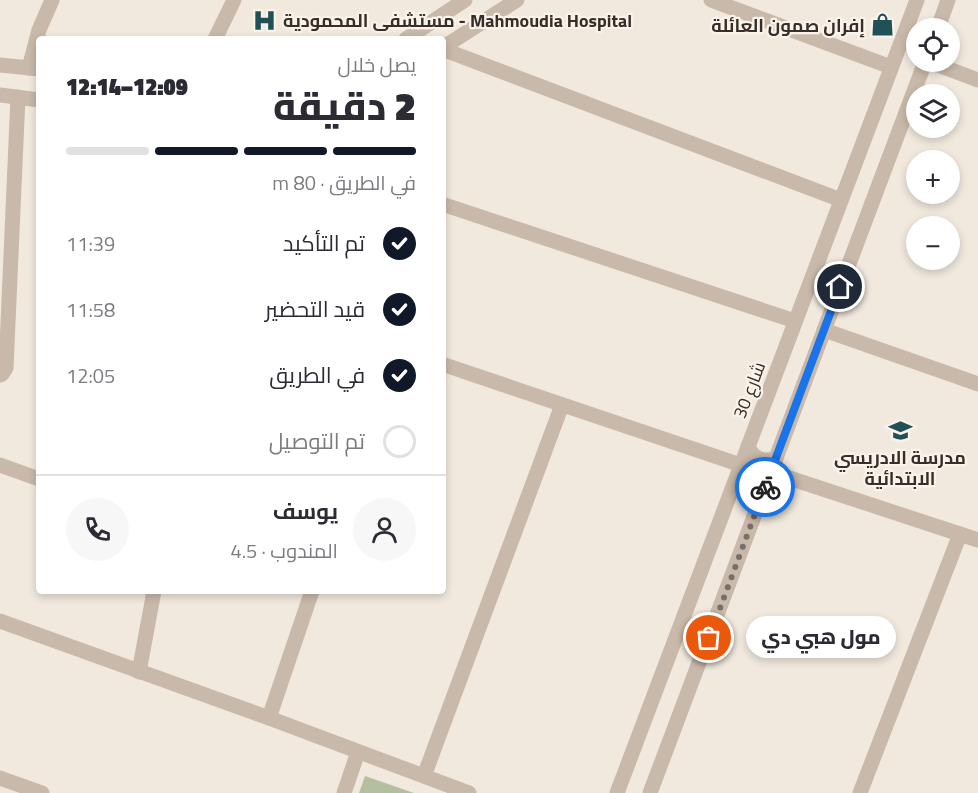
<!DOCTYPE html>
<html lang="ar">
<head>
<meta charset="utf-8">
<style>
  body { margin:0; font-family:"Titillium Web",Cairo,sans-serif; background:#f7f7f7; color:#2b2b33; direction:rtl; height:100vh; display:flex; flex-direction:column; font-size:22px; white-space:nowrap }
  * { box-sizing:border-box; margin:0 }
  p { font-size:20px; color:#7c7c81 }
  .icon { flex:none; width:33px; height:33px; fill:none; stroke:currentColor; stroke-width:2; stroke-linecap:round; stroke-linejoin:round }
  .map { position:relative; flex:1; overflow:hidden; direction:ltr }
  .drawer { position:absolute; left:36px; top:36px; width:410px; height:558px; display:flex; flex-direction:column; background:#fff; border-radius:6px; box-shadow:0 3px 9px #0003; direction:rtl }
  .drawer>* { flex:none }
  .tools { position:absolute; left:906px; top:18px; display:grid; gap:12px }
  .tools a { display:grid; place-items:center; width:54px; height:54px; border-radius:50%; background:#fff; box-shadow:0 3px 9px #0003; font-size:30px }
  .pin { position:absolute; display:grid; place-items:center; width:51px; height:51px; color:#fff; margin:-26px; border:3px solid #fff; border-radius:50%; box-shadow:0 2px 6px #0007 }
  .courier { position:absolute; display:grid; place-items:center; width:60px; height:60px; margin:-30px; border:4px solid #1a73e8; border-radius:50%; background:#fff; color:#222; box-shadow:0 2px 8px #0007 }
  .bubble { position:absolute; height:42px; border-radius:21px; background:#fff; box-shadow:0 3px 9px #0003; font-size:20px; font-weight:800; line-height:42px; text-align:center; direction:rtl }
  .headline em { font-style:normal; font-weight:800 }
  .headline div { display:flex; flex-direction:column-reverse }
  .headline { display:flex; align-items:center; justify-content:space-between; height:102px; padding:0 30px }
  h1 { font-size:39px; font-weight:800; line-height:45px }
  .bar { display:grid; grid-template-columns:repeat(4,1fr); gap:9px 6px; align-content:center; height:72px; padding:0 30px }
  .bar i { height:8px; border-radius:4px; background:#e1e1e2 }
  .bar .current { background:#111827 }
  .bar p { grid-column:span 4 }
  .line { display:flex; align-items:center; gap:15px; padding:0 30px; border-top:2px solid #e1e1e2 }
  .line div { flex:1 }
  .round { display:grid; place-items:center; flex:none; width:63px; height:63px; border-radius:32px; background:#f7f7f7 }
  ol { padding:0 30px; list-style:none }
  li { display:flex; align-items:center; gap:18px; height:66px }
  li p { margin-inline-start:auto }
  li .icon { padding:6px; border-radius:50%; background:#111827; color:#fff; stroke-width:4 }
  li:last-child { color:#7c7c81 }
  li i { width:33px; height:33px; border:3px solid #e1e1e2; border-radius:50% }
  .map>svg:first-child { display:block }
</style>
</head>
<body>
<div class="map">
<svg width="978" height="793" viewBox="0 0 978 793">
  <rect width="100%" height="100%" fill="#f1e9de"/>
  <polygon fill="#b4bf9f" points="365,776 414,793 359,793"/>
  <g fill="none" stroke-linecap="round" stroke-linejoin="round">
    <g stroke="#c9b9aa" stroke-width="15">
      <polyline points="711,0 891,67"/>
      <polyline points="215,39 234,0"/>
      <polyline points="442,49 841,200"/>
      <polyline points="930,62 978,80"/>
      <polyline points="29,68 39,30 52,0"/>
      <polyline points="442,204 795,321"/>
      <polyline points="824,330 978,384"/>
      <polyline points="442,364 741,465"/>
      <polyline points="0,375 2,374 6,368 18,97"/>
      <polyline points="0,465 39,479"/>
      <polyline points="771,472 978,540"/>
      <polyline points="0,621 269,718 469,793"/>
      <polyline points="139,672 154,591"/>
      <polyline points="269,718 312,591"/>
      <polyline points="424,776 562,405"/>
      <polyline points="0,778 42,793"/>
      <polyline points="344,793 358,752"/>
      <polyline points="860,793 960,534"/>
    </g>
    <g stroke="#c9b9aa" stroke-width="15">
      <polyline points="938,28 948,0"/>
      <polyline points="406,39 465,0"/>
      <polyline points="442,48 517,0"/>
      <polyline points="0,65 39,69"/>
      <polyline points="0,95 39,100"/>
      <path d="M748,446C753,459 764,463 776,458"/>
      <path d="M738,474C749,473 758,478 766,486"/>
      <polyline points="617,793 917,0"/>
      <polyline points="650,793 925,62"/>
    </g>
  </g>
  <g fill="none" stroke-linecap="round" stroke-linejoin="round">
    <polyline stroke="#786f68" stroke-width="6" stroke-dasharray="0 10.8" points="709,638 765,487"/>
    <polyline stroke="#1a73e8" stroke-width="8" points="765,487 840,287"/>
  </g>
  <defs>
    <symbol id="hospital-bare" viewBox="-9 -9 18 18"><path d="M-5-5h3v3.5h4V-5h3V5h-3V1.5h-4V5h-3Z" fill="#215156" stroke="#f9f3ea" stroke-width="2.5" paint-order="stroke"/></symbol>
    <symbol id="shop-bare" viewBox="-9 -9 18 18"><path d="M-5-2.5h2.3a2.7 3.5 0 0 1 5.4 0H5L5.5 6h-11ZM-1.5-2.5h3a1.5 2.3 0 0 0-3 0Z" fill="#215156" stroke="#f9f3ea" stroke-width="2.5" paint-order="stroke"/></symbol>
    <symbol id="school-bare" viewBox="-9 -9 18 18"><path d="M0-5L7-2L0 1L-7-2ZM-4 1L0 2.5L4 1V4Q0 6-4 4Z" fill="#215156" stroke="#f9f3ea" stroke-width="2.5" paint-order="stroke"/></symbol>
  </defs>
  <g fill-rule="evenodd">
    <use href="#hospital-bare" x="248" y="4" width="33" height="33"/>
    <use href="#shop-bare" x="866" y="8" width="33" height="33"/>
    <use href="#school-bare" x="884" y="414" width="33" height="33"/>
  </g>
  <g text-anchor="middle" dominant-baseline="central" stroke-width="4.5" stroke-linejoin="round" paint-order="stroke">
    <g font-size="18" font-weight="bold" fill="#372e29" stroke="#f9f3ea" text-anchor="start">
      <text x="283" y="20">مستشفى المحمودية - Mahmoudia Hospital</text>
      <text x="865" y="25" text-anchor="end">إفران صمون العائلة</text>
      <text x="900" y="457" text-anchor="middle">مدرسة الادريسي<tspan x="900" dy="21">الابتدائية</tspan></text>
    </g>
    <g font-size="18" fill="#372e29" stroke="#f9f3ea">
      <text transform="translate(749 390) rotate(-69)">شارع 30</text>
    </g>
  </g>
</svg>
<div class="tools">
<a><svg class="icon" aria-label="locate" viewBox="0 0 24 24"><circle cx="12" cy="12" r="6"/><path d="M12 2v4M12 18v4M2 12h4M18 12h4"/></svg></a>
<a><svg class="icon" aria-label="layers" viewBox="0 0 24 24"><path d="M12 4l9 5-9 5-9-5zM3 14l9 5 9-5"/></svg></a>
<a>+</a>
<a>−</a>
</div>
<div class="pin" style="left:709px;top:638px;background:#ea580c"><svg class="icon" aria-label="bag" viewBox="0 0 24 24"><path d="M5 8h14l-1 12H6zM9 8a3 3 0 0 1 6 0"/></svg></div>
<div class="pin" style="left:840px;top:287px;background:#1f2937"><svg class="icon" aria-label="home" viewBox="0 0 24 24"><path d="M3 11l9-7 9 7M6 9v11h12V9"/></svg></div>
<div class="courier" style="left:765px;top:487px"><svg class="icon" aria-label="bike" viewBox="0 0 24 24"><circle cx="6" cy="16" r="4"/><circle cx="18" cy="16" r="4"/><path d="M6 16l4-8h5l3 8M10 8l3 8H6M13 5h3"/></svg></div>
<div class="bubble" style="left:746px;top:616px;width:150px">مول هبي دي</div>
<section class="drawer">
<div class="headline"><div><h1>2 دقيقة</h1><p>يصل خلال</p></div><em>12:09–12:14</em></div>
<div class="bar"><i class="current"></i><i class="current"></i><i class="current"></i><i></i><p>في الطريق · 80 m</p></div>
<ol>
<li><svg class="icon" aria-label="check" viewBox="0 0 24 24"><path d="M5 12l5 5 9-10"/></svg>تم التأكيد<p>11:39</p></li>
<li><svg class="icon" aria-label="check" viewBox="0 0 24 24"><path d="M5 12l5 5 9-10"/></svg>قيد التحضير<p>11:58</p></li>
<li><svg class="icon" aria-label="check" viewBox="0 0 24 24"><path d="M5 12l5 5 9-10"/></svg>في الطريق<p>12:05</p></li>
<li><i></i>تم التوصيل</li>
</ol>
<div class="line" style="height:108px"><a class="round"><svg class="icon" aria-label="person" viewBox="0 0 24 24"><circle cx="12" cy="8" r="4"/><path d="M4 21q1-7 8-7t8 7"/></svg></a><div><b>يوسف</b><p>المندوب · 4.5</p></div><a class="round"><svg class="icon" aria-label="phone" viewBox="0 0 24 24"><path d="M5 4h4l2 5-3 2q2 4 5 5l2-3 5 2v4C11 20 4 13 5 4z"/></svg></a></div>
</section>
</div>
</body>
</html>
